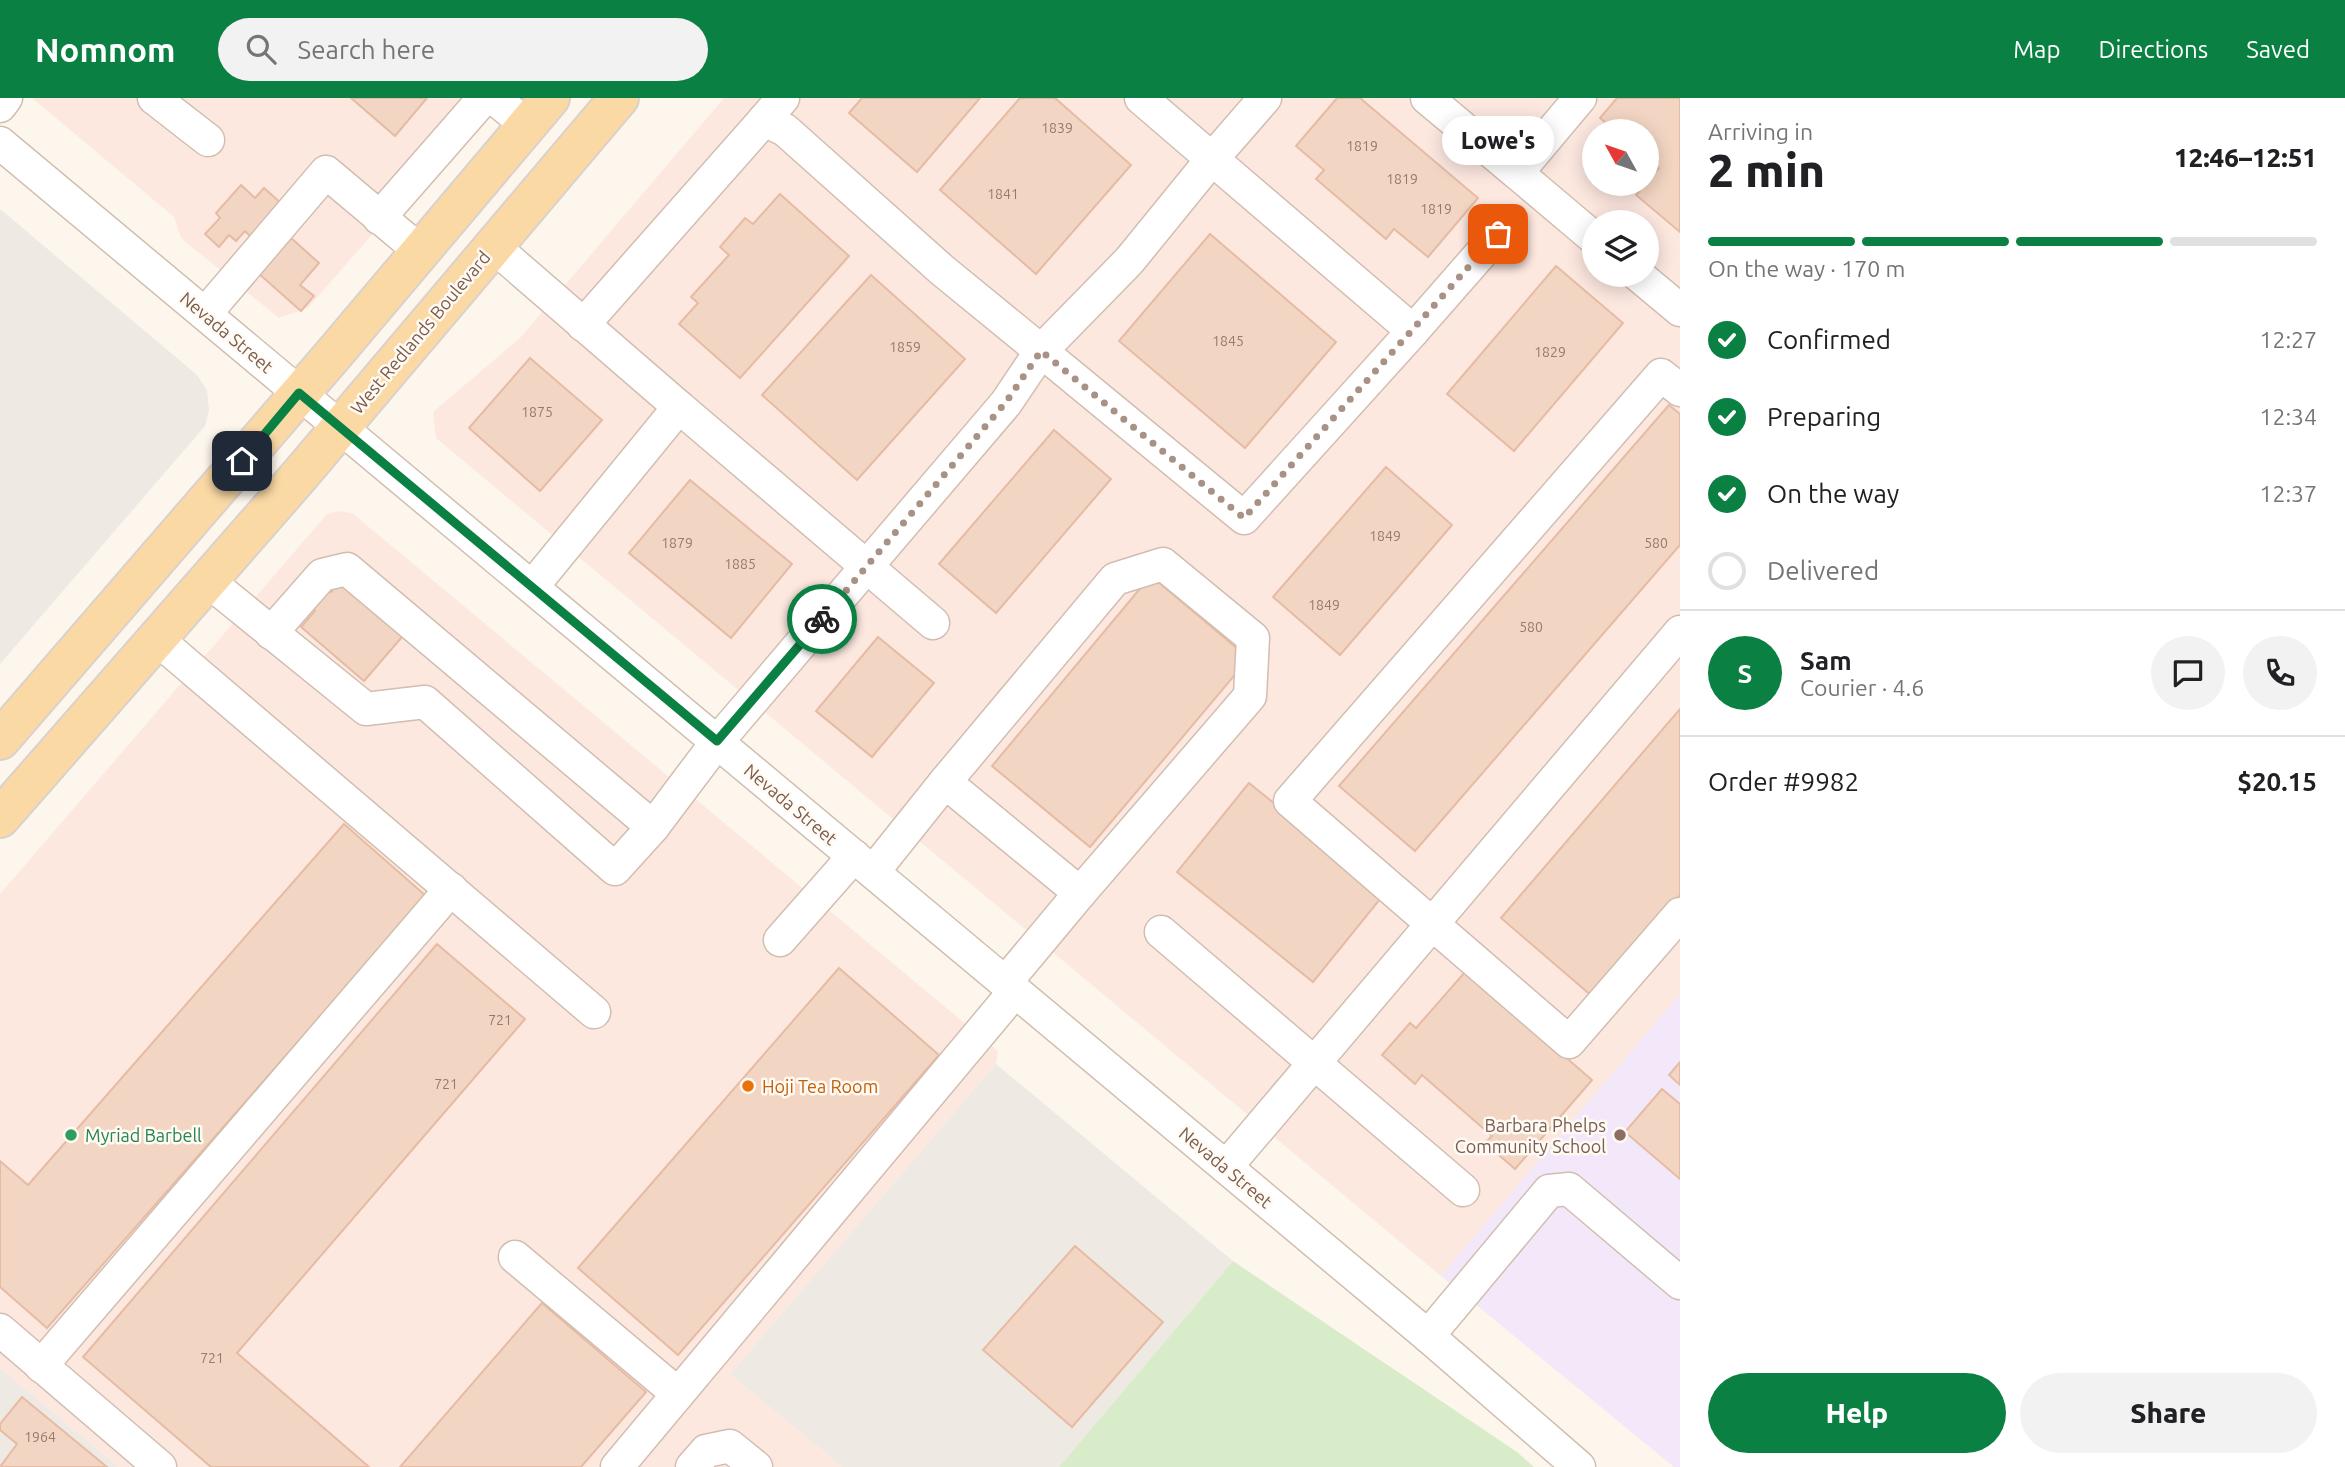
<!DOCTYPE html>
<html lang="en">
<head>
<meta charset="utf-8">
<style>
  body { margin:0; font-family:Ubuntu,sans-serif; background:#f2f2f2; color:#202124; height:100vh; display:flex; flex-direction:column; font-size:26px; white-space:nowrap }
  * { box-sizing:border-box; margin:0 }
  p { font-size:23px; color:#757577 }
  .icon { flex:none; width:38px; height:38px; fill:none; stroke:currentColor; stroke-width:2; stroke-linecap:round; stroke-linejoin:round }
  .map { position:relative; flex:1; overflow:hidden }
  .drawer { display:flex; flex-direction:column; background:#fff; width:665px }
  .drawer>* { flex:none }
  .needle { width:46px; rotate:310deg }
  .buttons { position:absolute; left:1582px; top:21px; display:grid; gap:14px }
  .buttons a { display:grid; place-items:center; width:77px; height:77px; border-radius:50%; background:#fff; box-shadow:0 4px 18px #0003; font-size:35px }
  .pin { position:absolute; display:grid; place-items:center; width:60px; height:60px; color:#fff; margin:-30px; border-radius:14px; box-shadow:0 4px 10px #0006 }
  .courier { position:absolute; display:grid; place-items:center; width:70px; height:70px; margin:-35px; border:5px solid #0b8043; border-radius:50%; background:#fff; color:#222; box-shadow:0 2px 9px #0007 }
  .bubble { position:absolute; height:49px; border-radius:24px; background:#fff; box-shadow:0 4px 18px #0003; font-size:23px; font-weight:800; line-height:49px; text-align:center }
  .summary em { font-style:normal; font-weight:800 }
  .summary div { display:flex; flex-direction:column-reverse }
  .summary { display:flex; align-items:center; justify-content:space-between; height:119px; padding:0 28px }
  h1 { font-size:46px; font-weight:800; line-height:52px }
  .bar { display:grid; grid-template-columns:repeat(4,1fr); gap:10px 7px; align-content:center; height:84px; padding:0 28px }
  .bar i { height:9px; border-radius:5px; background:#e0e0e0 }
  .bar .active { background:#0b8043 }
  .bar p { grid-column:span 4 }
  .line { display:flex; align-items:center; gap:18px; padding:0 28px; border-top:2px solid #e0e0e0 }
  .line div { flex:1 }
  .round { display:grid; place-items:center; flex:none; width:74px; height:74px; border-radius:37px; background:#f2f2f2 }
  ol { padding:0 28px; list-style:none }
  li { display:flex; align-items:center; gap:21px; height:77px }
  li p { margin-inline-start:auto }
  li .icon { padding:7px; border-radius:50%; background:#0b8043; color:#fff; stroke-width:4 }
  li:last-child { color:#757577 }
  li i { width:38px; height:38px; border:4px solid #e0e0e0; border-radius:50% }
  .action { display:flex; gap:14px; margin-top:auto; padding:14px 28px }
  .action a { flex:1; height:80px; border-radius:42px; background:#0b8043; color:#fff; font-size:28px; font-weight:800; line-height:80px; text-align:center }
  .action a+a { background:#f2f2f2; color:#202124 }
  header { display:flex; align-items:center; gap:42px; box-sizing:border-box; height:98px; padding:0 35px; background:#0b8043; color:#fff }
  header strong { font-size:33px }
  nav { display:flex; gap:38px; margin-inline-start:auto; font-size:24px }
  .search { width:490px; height:63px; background:#f2f2f2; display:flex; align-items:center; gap:18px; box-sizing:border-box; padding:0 24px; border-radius:38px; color:#757577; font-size:26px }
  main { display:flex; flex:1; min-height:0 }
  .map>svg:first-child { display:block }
</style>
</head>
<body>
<header>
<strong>Nomnom</strong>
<div class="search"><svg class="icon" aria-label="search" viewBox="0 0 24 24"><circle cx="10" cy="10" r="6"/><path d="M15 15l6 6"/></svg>Search here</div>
<nav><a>Map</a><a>Directions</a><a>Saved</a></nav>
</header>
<main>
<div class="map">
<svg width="1680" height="1369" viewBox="0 0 1680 1369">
  <rect width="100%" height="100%" fill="#fdf6ec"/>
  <g fill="#fde8e0" fill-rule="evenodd">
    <polygon points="32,0 491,0 308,210 279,220 181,140 174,119"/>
    <path d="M724,0H1680V896L1441,1178L436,340L433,314L520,240ZM1594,33H1647V86H1594ZM1594,124H1647V177H1594Z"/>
    <polygon points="338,413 352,415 998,953 996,966 730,1276 842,1369 118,1369 0,1270 0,796 327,416"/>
  </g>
  <g fill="#efe9e4">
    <polygon points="0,111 197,277 207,292 209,312 205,328 0,566"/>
    <polygon points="996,966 1233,1163 1059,1369 842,1369 730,1276"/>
    <polygon points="0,1270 118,1369 0,1369"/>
  </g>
  <polygon fill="#f3e8fa" points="1680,896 1680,1369 1674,1369 1441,1178"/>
  <polygon fill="#d8ecc9" points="1233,1163 1517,1354 1534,1369 1059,1369"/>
  <g fill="#f3d5c3" stroke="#e6bba3" stroke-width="2">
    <polygon points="351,0 427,0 395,38"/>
    <polygon points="862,0 980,0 917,74 849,15"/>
    <polygon points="1020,0 1055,0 1131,67 1036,176 940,92"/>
    <polygon points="1337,0 1360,0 1478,100 1428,159 1394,131 1386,141 1316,81 1324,72 1296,48"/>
    <polygon points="1617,0 1680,0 1680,134 1636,97 1659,70 1647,60 1647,33 1615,33 1600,20"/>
    <polygon points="241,87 255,100 264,90 283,107 253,141 245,133 236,143 229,137 219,149 205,136 220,120 216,115"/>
    <polygon points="780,96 849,158 740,280 679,226 698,205 691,199 729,157 720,149 745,120 753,126"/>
    <polygon points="1210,136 1336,244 1245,350 1119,243"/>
    <polygon points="290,139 319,165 300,187 314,198 301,213 258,175"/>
    <polygon points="1556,168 1623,225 1514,353 1447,296"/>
    <polygon points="871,177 965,261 857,382 762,297"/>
    <polygon points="530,260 602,322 540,393 469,330"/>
    <polygon points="1669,307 1680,316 1680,447 1415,753 1339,688"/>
    <polygon points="1054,332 1111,381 996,515 939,466"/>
    <polygon points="1386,369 1452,427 1340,557 1273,499"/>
    <polygon points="690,382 792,466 731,540 629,455"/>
    <polygon points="345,478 408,532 364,583 301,529 315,513 309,509 325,489 331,494"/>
    <polygon points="1157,483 1239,552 1239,572 1090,749 992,668 1143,487"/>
    <polygon points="878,539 934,585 872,659 816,613"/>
    <polygon points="1680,611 1680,797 1593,899 1501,820"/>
    <polygon points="1249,685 1385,795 1313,884 1177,774"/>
    <polygon points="344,726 426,798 47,1230 0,1189 0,1063 28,1087"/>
    <polygon points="437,846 525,921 237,1255 369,1369 211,1369 83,1259"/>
    <polygon points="839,870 939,957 678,1257 578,1170"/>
    <polygon points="1466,873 1592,982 1515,1071 1485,1045 1492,1038 1422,977 1415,986 1382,957 1410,925 1416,930"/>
    <polygon points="1680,964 1680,987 1669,977"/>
    <polygon points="1662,991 1680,1006 1680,1081 1625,1034"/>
    <polygon points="1075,1148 1163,1224 1072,1329 983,1252"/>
    <polygon points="542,1205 646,1294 581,1369 400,1369"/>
    <polygon points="22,1299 107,1369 0,1369 17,1346 0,1332 0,1326"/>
  </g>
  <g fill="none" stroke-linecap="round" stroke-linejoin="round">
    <defs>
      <g id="minor">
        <polyline points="154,0 208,42"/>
        <polyline points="494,0 527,27"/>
        <polyline points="1141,0 1212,61 1129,163 1041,253 1244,420 1413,233 1212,61 1265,0"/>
        <polyline points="1427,0 1517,75 1580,0"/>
        <polyline points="0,8 6,0"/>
        <polyline points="764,22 783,0"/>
        <polyline points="0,45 1428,1238 1579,1369"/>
        <polyline points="1517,75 1594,140"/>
        <polyline points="379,120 484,0"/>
        <polyline points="493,148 679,309"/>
        <polyline points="1638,177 1680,212"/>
        <polyline points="205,216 326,74 420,153"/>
        <polyline points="1413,233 1498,136"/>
        <polyline points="1680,292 1661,277 1290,703 1569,944 1680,816"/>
        <polyline points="208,483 366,611 425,604 615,771 653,729 717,644 1006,305 1041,253 942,172 785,32 764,22 583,227"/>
        <polyline points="532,489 679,309 933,525"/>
        <polyline points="271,535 322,477 347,471 653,729"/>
        <polyline points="157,541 594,914"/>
        <polyline points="945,684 1115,481 1163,466 1253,540 1250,598 1080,795"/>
        <polyline points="873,774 945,684 1080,795 1005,885"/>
        <polyline points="1161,834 1463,1092"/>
        <polyline points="780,842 854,758"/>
        <polyline points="1226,1069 1680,534"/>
        <polyline points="515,1159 678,1296"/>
        <polyline points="0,1232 160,1369"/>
        <polyline points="1428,1238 1549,1093 1569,1091 1680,1185"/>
        <polyline points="41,1268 451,791"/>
        <polyline points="617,1369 1015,893"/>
        <polyline points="692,1369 706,1353 730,1348 756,1369"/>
      </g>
      <g id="major">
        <polyline points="0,642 333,257 550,0"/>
        <polyline points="0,720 300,377 619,0"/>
      </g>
    </defs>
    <use href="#minor" stroke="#d1beb0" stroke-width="35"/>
    <use href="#major" stroke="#dad1cd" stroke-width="42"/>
    <use href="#minor" stroke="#fff" stroke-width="32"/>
    <use href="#major" stroke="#fbd9a5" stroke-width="38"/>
  </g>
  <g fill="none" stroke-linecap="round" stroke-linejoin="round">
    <polyline stroke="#a89285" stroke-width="7" stroke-dasharray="0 12.6" points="822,521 1006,304 1041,253 1244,420 1498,136"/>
    <polyline stroke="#0b8043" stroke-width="9" points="242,363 299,295 717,643 822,521"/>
  </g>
  <circle fill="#e8710a" stroke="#fffaf3" stroke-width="2.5" cx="748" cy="988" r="7"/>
  <circle fill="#2e9e5b" stroke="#fffaf3" stroke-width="2.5" cx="71" cy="1037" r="7"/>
  <circle fill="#8d6e63" stroke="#fffaf3" stroke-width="2.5" cx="1620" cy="1037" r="7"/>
  <g text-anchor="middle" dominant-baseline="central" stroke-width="5" stroke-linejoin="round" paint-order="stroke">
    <g font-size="14" fill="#987a6a">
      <text x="1057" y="30">1839</text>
      <text x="1362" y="48">1819</text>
      <text x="1402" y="81">1819</text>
      <text x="1003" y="96">1841</text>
      <text x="1436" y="111">1819</text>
      <text x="1228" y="243">1845</text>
      <text x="905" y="249">1859</text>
      <text x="1550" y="254">1829</text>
      <text x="537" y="314">1875</text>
      <text x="1385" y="438">1849</text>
      <text x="677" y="445">1879</text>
      <text x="1656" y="445">580</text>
      <text x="740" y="466">1885</text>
      <text x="1324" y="507">1849</text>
      <text x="1531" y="529">580</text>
      <text x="500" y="922">721</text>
      <text x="446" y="986">721</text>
      <text x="212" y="1260">721</text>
      <text x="40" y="1339">1964</text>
    </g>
    <g font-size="18" fill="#7a5c4d" stroke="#fffaf3">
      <text transform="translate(227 234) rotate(40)">Nevada Street</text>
      <text transform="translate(420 234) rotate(-50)">West Redlands Boulevard</text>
      <text transform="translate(791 706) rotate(40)">Nevada Street</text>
      <text transform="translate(1226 1069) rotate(40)">Nevada Street</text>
    </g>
    <g font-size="18" fill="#c56008" stroke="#fffaf3" text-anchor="start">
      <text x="762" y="988">Hoji Tea Room</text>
    </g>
    <g font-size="18" fill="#785e54" stroke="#fffaf3" text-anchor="end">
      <text x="1606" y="1027">Barbara Phelps<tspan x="1606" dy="21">Community School</tspan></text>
    </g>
    <g font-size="18" fill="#27864d" stroke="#fffaf3" text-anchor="start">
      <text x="85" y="1037">Myriad Barbell</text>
    </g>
  </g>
</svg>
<div class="buttons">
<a><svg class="needle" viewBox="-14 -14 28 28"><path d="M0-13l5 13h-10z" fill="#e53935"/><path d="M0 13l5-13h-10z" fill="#757577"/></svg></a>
<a><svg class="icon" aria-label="layers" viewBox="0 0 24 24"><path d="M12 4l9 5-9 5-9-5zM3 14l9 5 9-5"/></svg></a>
</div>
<div class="pin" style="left:1498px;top:136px;background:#ea580c"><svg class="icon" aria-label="bag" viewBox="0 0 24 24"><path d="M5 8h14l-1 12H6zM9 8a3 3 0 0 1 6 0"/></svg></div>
<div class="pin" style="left:242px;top:363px;background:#1f2937"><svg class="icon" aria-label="home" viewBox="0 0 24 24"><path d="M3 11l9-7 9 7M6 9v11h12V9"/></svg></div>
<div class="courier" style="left:822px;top:521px"><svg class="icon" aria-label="bike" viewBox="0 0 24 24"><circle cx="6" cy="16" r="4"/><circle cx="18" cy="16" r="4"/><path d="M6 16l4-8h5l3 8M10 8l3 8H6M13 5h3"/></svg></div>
<div class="bubble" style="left:1442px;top:18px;width:112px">Lowe's</div>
</div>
<section class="drawer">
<div class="summary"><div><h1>2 min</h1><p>Arriving in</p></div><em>12:46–12:51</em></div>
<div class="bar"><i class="active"></i><i class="active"></i><i class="active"></i><i></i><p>On the way · 170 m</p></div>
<ol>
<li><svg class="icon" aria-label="check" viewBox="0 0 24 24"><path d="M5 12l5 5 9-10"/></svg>Confirmed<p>12:27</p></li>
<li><svg class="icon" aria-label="check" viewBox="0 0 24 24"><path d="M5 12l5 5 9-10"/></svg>Preparing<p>12:34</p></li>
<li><svg class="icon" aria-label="check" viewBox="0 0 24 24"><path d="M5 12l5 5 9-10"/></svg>On the way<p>12:37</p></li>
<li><i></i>Delivered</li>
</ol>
<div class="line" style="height:126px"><b class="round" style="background:#0b8043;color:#fff">S</b><div><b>Sam</b><p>Courier · 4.6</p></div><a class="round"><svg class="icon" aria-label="chat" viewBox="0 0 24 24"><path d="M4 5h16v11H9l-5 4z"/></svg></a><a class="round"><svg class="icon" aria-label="phone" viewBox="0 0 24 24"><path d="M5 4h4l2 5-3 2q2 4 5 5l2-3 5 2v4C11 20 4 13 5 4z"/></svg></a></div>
<div class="line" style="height:91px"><div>Order #9982</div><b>$20.15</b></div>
<div class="action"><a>Help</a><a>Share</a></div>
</section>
</main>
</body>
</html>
